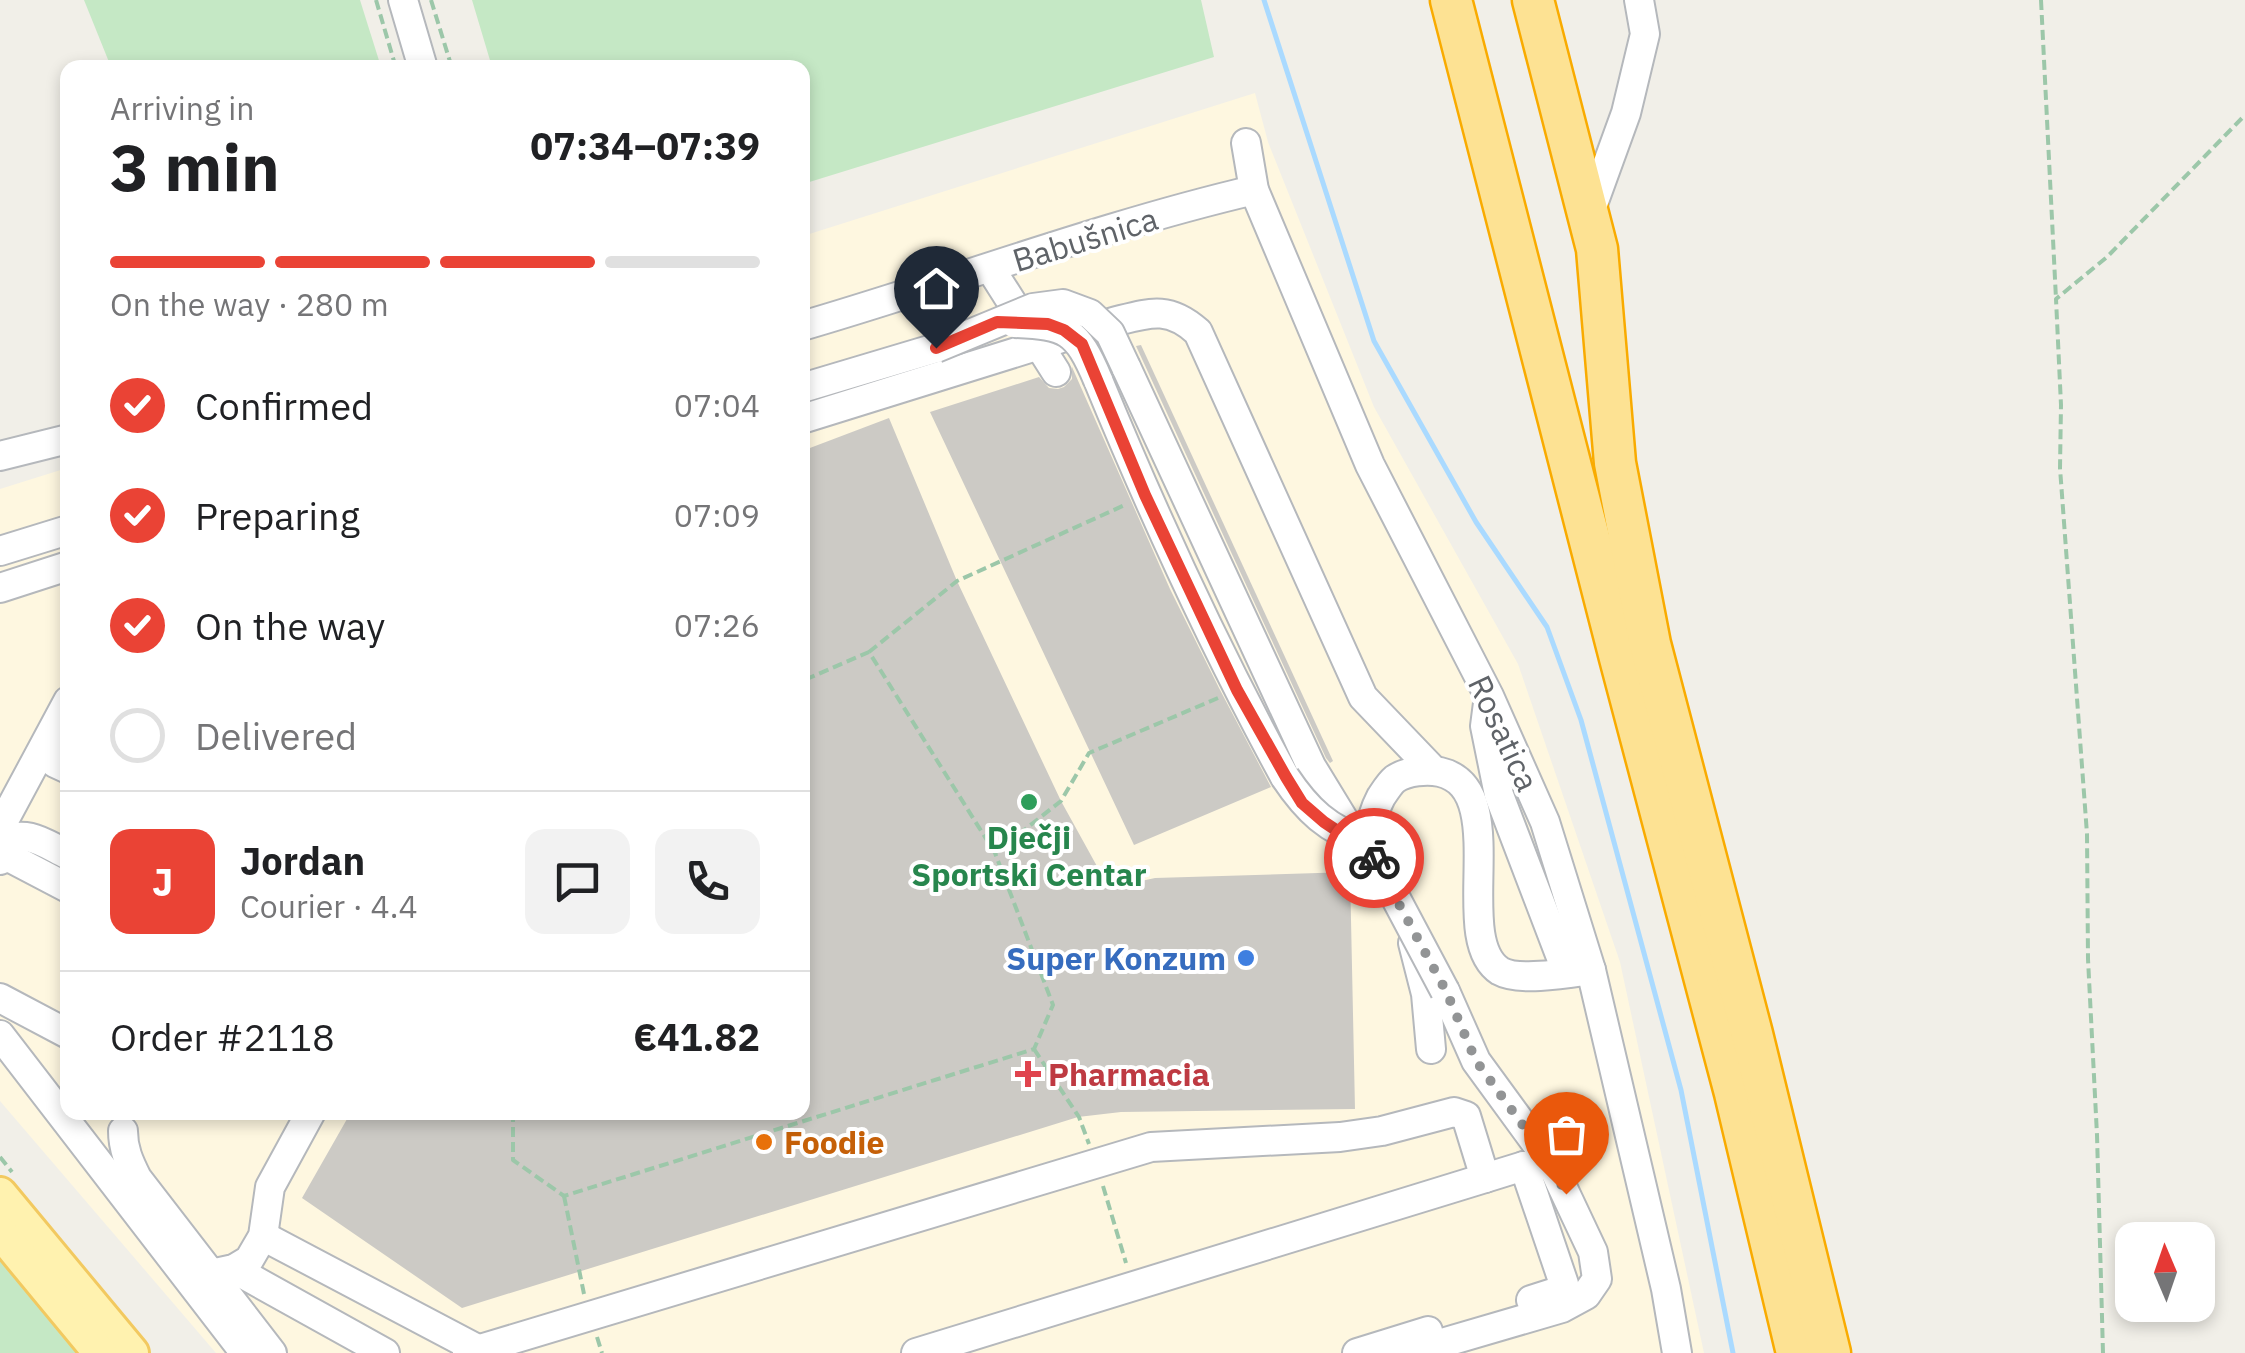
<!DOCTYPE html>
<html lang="en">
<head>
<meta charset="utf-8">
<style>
  body { margin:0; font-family:"IBM Plex Sans",sans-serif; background:#f2f2f2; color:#202124; height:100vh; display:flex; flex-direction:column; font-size:38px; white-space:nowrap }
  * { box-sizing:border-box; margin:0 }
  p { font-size:32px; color:#757577 }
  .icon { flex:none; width:55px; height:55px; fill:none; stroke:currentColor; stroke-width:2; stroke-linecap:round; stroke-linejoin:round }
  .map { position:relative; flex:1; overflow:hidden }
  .sheet { position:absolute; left:60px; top:60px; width:750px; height:1060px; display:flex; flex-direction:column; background:#fff; border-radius:20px; box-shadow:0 5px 15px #0003 }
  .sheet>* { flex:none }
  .needle { width:65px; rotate:358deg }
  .buttons { position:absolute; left:2115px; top:1222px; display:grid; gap:20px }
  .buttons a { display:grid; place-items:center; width:100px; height:100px; border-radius:20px; background:#fff; box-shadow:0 5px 15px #0003; font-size:50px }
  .pin { position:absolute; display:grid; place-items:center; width:85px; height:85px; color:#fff; margin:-102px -42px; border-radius:50% 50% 50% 0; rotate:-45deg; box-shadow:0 0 10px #0007 }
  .pin .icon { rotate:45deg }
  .courier { position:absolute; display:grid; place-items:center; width:100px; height:100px; margin:-50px; border:8px solid #ea4335; border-radius:50%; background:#fff; color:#222; box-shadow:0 2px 12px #0007 }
  .overview em { font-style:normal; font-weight:700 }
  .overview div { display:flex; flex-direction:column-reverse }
  .overview { display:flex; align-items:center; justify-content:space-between; height:170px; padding:0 50px }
  h1 { font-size:65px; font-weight:700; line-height:75px }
  .bar { display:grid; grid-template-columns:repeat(4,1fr); gap:15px 10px; align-content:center; height:120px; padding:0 50px }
  .bar i { height:12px; border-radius:8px; background:#e0e0e0 }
  .bar .active { background:#ea4335 }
  .bar p { grid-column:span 4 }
  .line { display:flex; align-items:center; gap:25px; padding:0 50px; border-top:2px solid #e0e0e0 }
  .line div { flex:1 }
  .round { display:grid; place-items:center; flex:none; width:105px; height:105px; border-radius:20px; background:#f2f2f2 }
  ol { padding:0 50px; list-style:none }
  li { display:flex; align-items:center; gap:30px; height:110px }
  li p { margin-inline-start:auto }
  li .icon { padding:10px; border-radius:50%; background:#ea4335; color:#fff; stroke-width:4 }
  li:last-child { color:#757577 }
  li i { width:55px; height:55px; border:5px solid #e0e0e0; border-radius:50% }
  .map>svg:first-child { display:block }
</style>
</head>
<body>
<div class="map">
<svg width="2245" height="1353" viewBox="0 0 2245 1353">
  <rect width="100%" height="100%" fill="#f1efe8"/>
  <polygon fill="#fef7e0" points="1255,93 1268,142 1374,407 1518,664 1620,962 1704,1353 216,1353 0,1101 0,489 67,468 68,1112 802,1112 803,236"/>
  <g fill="#c5e8c5">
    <polygon points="84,0 360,0 381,67 111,67"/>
    <polygon points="472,0 1201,0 1214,57 803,184 802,68 492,67"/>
    <polygon points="0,1247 88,1353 0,1353"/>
  </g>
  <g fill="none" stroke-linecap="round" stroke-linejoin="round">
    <polyline stroke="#aadaff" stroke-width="5" points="1264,0 1374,341 1476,522 1547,627 1581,720 1681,1090 1733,1353"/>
  </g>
  <g fill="#cccac5">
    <polygon points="1141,345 1333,761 1330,763 1326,758 1136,346"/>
    <polygon points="1072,367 1170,589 1219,688 1271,787 1134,845 930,412 1039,377 1049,388 1058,389 1064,387 1072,379"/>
    <polygon points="889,418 957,581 1061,801 1109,888 1155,878 1350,872 1355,1109 1121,1112 1078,1117 462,1308 302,1198 351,1112 802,1112 802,451"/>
  </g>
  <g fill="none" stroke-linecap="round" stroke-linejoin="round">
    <defs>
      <g id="minor">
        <polyline points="403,0 423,68"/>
        <polyline points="1246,143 1254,190 1370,465 1489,696 1545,822 1591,970 1666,1289 1677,1353"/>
        <polyline points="1589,215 1626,113 1645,34 1639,0"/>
        <polyline points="990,268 1056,372"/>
        <path d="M802,326C953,282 1101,226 1254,190"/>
        <polyline points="1126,367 1311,766 1344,820 1365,841"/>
        <path d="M1098,380C1154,516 1215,649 1285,777"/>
        <polyline points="802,388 936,348"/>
        <path d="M802,419L1113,322C1149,313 1168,305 1198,332L1363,697L1433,770"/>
        <polyline points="0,456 68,439"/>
        <polyline points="0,551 68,530"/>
        <polyline points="0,588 68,566"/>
        <polyline points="1488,703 1485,726 1499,795 1567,973"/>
        <polyline points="68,739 55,763 68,769"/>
        <polyline points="0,828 68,701"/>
        <path d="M0,841C29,830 42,842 68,855"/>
        <polyline points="0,860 3,854 68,888"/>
        <path d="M1381,862C1368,837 1368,822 1381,797C1385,791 1390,783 1395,779C1407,771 1427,769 1440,772C1514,789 1449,938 1500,971C1519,982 1570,973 1591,970"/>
        <polyline points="1413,943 1426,994 1431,1049"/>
        <polyline points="0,998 68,1034"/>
        <polyline points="0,1035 245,1353"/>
        <path d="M123,1131C123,1149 129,1162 137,1178L272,1353"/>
        <polyline points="1524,1166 1564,1284 1556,1292 1531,1300"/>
        <polyline points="263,1236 479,1350"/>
        <polyline points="234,1269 385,1353"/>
        <polyline points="211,1274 234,1269 249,1260 263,1236 270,1187 311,1112"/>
        <polyline points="467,1353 1151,1147 1340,1137 1382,1131 1454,1112 1466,1116 1485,1178"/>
        <polyline points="916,1353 1485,1178 1524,1166 1552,1165"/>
        <polyline points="1357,1353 1428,1331"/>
        <polyline points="1408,1353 1562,1308 1586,1295 1597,1279 1593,1252 1552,1165 1476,1061 1445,991"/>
      </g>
      <g id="major">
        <polyline points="0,1194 132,1353"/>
        <polyline points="0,1232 100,1353"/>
      </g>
      <g id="highway">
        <polyline points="1451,0 1620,658 1735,1093 1797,1353"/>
        <polyline points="1533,0 1597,249 1615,463 1650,644 1752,1034 1830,1353"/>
      </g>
    </defs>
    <use href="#minor" stroke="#b5b8bc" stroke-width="32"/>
    <use href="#major" stroke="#f2c960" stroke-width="38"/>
    <use href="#highway" stroke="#f9ab00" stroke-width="45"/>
    <g stroke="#9cc7a9" stroke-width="4" stroke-dasharray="10 5" stroke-linecap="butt">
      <polyline points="376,0 396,68"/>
      <polyline points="431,0 452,68"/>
      <polyline points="2041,0 2056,299"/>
      <polyline points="869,652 957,581 1127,504"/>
      <polyline points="995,853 1061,801 1089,753 1218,698"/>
      <polyline points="1034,1049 1079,1117 1089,1144"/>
      <polyline points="513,1112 513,1160 564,1196 1034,1049 1053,1005 995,853 869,652 802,681"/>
      <polyline points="0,1157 12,1172"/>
      <polyline points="1103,1186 1126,1263"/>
      <polyline points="564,1196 584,1294"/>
      <polyline points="597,1337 602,1353"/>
      <polyline points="2103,1353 2097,1135 2088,959 2087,834 2060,468 2061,405 2056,299 2107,257 2245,115"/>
    </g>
    <use href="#minor" stroke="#fff" stroke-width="28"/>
    <use href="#major" stroke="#fff2af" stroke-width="32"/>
    <use href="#highway" stroke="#fde293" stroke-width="40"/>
    <defs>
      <g id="minor-bridge">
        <path d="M1014,323C1067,325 1077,330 1098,380"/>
        <polyline points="936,348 1033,308 1063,304 1090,314 1110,333 1126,367"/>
        <path d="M1285,777C1307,810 1328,830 1366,842L1445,991"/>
      </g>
    </defs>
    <use href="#minor-bridge" stroke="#b5b8bc" stroke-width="32" stroke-linecap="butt"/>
    <use href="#minor-bridge" stroke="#fff" stroke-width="28"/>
  </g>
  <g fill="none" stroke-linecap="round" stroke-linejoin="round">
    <polyline stroke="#929495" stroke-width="10" stroke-dasharray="0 18" points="1374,858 1446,991 1476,1061 1552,1165 1566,1194"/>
    <polyline stroke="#ea4335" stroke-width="12" points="936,348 997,322 1048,324 1064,330 1082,344 1145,495 1237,690 1286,777 1302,803 1324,822 1345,836 1366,842 1374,858"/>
  </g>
  <circle fill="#2e9e5b" stroke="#fff" stroke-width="4" cx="1029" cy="802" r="10"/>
  <circle fill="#3f7fe0" stroke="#fff" stroke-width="4" cx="1246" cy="958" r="10"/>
  <path fill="#e0444e" stroke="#fff" stroke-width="4" d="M1023 1059h10v10h10v10h-10v10h-10v-10h-10v-10h10z"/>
  <circle fill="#e8710a" stroke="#fff" stroke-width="4" cx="764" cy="1142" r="10"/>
  <g text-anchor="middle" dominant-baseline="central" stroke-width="8" stroke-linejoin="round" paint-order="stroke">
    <g font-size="32" fill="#5f6368" stroke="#fff">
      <text transform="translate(1085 239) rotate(-17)">Babušnica</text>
      <text transform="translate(1504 733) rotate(65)">Rosatica</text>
    </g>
    <g font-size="32" font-weight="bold" fill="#27864d" stroke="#fff">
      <text x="1029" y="837">Dječji<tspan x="1029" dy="37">Sportski Centar</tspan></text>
    </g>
    <g font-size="32" font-weight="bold" fill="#366cbe" stroke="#fff" text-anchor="end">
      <text x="1226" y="958">Super Konzum</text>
    </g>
    <g font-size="32" font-weight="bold" fill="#be3a42" stroke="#fff" text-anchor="start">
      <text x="1048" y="1074">Pharmacia</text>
    </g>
    <g font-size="32" font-weight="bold" fill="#c56008" stroke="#fff" text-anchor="start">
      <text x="784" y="1142">Foodie</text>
    </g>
  </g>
</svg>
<div class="buttons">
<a><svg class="needle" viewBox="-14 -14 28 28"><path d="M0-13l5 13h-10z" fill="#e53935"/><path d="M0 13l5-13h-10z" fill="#757577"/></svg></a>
</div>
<div class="pin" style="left:1566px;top:1194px;background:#ea580c"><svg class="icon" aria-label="bag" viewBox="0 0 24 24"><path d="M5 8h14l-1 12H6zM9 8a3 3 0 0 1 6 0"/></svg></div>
<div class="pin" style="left:936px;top:348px;background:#1f2937"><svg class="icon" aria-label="home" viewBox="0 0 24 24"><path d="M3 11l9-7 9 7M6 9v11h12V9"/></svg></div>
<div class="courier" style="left:1374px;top:858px"><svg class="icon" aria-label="bike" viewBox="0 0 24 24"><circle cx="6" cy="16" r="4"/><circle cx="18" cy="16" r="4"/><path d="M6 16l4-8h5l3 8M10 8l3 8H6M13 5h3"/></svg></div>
<section class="sheet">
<div class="overview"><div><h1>3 min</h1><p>Arriving in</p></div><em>07:34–07:39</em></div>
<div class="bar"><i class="active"></i><i class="active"></i><i class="active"></i><i></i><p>On the way · 280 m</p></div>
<ol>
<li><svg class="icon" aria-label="check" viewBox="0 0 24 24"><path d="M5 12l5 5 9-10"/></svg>Confirmed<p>07:04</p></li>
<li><svg class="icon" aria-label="check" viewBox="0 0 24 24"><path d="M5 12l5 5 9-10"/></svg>Preparing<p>07:09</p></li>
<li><svg class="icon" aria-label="check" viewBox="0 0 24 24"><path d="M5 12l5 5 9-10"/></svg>On the way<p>07:26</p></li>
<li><i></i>Delivered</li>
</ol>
<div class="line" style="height:180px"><b class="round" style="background:#ea4335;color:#fff">J</b><div><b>Jordan</b><p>Courier · 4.4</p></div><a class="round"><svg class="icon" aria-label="chat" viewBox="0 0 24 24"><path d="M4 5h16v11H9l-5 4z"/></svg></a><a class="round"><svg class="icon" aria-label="phone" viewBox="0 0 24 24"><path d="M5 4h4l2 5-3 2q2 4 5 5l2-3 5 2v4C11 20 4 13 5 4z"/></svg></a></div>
<div class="line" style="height:130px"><div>Order #2118</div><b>€41.82</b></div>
</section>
</div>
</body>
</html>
